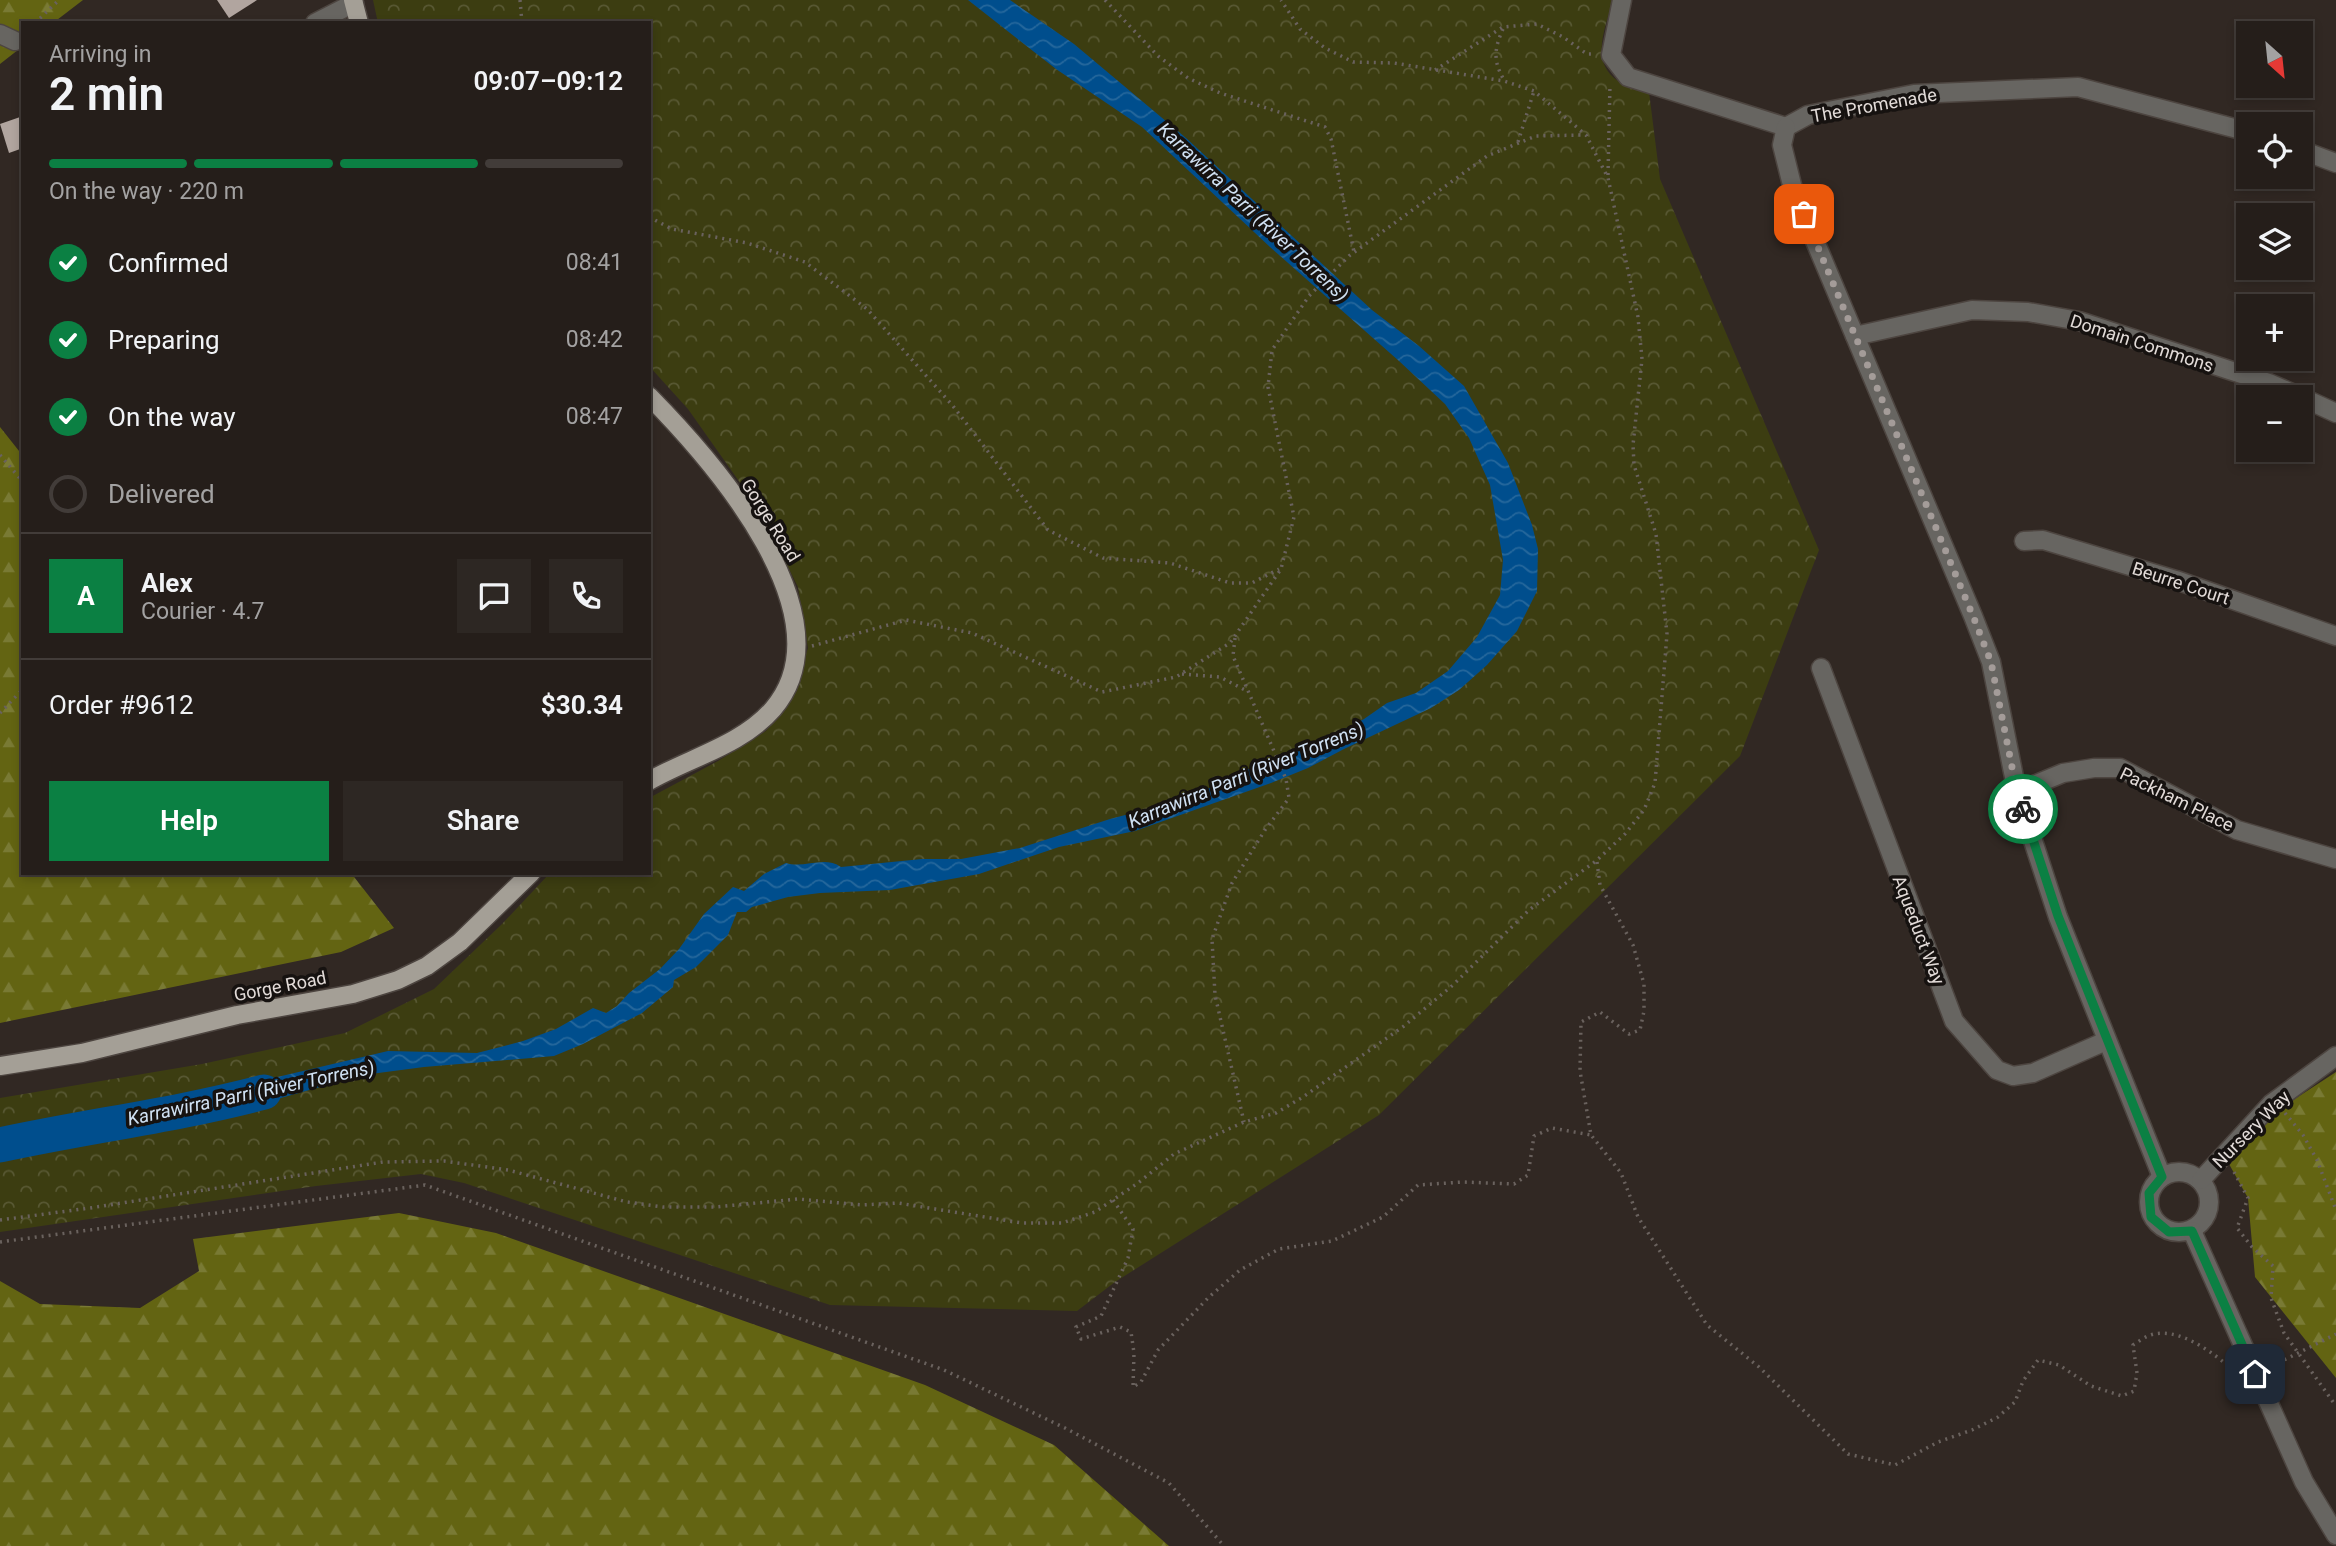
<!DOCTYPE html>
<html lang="en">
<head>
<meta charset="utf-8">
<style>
  body { margin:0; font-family:Roboto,sans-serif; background:#2d2723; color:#f1f3f6; height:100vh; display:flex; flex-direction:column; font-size:26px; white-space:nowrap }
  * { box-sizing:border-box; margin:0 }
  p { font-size:23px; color:#a3a2a2 }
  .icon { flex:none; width:38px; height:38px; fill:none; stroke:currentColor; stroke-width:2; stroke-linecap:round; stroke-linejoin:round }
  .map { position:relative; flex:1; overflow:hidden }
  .side { position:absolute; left:21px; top:21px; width:630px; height:854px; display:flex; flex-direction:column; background:#251e1a; border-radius:0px; box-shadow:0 4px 10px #0003,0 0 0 2px #423c39 }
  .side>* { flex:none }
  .needle { width:46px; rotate:153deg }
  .buttons { position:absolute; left:2236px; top:21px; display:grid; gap:14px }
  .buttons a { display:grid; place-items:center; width:77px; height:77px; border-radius:0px; background:#251e1a; box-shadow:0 4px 10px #0003,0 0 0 2px #423c39; font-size:35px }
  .pin { position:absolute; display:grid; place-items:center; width:60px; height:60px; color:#fff; margin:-30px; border-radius:14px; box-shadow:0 4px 10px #0006 }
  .courier { position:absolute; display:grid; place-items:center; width:70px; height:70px; margin:-35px; border:5px solid #0b8043; border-radius:50%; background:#fff; color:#222; box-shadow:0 2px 9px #0007 }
  .headline em { font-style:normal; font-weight:600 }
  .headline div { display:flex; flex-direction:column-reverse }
  .headline { display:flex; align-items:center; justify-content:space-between; height:119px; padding:0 28px }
  h1 { font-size:46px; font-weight:600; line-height:52px }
  .bar { display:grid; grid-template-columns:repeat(4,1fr); gap:10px 7px; align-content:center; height:84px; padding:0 28px }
  .bar i { height:9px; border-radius:5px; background:#423c39 }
  .bar .current { background:#0b8043 }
  .bar p { grid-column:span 4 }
  .line { display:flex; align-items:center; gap:18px; padding:0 28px; border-top:2px solid #423c39 }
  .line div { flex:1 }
  .round { display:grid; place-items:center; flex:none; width:74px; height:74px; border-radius:0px; background:#2d2723 }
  ol { padding:0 28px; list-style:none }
  li { display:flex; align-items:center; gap:21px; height:77px }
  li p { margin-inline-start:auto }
  li .icon { padding:7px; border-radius:50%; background:#0b8043; color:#fff; stroke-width:4 }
  li:last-child { color:#a3a2a2 }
  li i { width:38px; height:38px; border:4px solid #423c39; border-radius:50% }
  .button { display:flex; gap:14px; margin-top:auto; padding:14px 28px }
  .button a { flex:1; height:80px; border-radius:0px; background:#0b8043; color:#fff; font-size:28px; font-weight:600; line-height:80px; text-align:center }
  .button a+a { background:#2d2723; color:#f1f3f6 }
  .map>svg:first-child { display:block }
</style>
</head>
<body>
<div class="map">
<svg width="2336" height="1546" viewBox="0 0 2336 1546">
  <defs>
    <pattern id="forest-firs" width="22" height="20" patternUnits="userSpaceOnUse" patternTransform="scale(1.75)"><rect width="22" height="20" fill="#636412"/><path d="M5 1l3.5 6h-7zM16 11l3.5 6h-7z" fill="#797a34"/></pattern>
    <pattern id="park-crowns" width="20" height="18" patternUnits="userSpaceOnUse" patternTransform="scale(1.75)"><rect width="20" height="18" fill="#3c3d11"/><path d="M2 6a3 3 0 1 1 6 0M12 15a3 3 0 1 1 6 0" fill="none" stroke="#585833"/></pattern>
    <pattern id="water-waves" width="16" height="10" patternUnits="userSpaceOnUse" patternTransform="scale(1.75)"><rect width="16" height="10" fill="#004e8d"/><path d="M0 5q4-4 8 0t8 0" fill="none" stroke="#25679c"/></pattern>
  </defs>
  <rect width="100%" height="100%" fill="#312823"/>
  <g fill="url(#forest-firs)">
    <polygon points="0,0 83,0 53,23 23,23 23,46 0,64"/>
    <polygon points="0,427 23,456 23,873 351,873 394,928 341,952 0,1023"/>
    <polygon points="2336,1072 2336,1378 2255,1277 2248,1198 2224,1155 2243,1133"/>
    <polygon points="399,1213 496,1233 925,1385 1054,1445 1169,1546 0,1546 0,1281 40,1304 140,1308 199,1271 193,1239"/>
  </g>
  <path fill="url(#park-crowns)" d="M373,0H1613C1606,26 1589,62 1618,81C1627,86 1640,89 1649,92L1660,179L1819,550L1740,756L1379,1115L1115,1282L1077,1311L830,1305L464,1183L421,1174L316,1186L0,1232V1098L202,1064L345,1033L434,989L502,924L550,873H649V798L718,761L766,731L795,687L808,648L798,587L760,511L688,409L649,366V23H378Z"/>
  <path fill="url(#water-waves)" d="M968,0H1010L1074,44L1186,138L1372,310L1419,346L1464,386L1508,463L1532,525L1538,549L1537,591L1517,631L1487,665L1459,690L1431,708L1344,749L1308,768L1271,783L1135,831L1059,847L979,874L890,890L820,893L788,897L752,907L746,912H737L728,935L696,967L674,980L673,987L642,1013L583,1044L554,1056L424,1067L363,1075L206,1119L230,1088L388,1051L477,1053L523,1041L556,1029L593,1008L606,1013L617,1006L629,993L660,969L679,949L704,914L733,887L744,891L764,874L786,863C804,869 824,855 841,867L922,859H961L1020,848L1110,819L1167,804L1205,790L1244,771L1333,735L1364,719L1387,703L1416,693L1448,671L1477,637L1500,595L1503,560L1490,485L1469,438L1445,404L1399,361L1270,247L1142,127L1056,69Z"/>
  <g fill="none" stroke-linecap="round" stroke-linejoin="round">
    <path stroke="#004e8d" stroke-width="35" d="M0,1145C88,1126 177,1115 264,1092"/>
  </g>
  <g fill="#b1a59f">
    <polygon points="217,0 257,0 229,18"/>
    <polygon points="23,116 23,148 9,153 0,124"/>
  </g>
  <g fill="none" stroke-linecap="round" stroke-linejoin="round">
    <defs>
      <g id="minor">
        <polyline points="1622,0 1611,55 1628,77 1786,127 1808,115 1914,94 2078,87 2249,132"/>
        <polyline points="315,23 354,3"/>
        <polyline points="0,34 15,41"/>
        <polyline points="1786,127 1782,145 1793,189 1973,616 1991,662 2017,792 2058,917 2162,1177"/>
        <polyline points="2301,150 2336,163"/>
        <polyline points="1855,336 1972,310 2028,312 2079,321 2269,383 2301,397"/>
        <polyline points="2301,397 2336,413"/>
        <polyline points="2024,541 2043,540 2176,580 2336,636"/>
        <polyline points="1821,668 1954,1021 1997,1070 2013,1076 2033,1073 2106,1041"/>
        <polyline points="2017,792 2063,773 2094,768 2120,768 2237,830 2336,859"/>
        <circle cx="2179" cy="1202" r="30"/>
        <polyline points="2201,1180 2271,1104 2336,1056"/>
        <polyline points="2192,1231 2304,1482 2336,1535"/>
      </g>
      <g id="major">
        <polyline points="353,0 359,23"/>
        <path d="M649,396C713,461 851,617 773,709C742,745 689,758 649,781"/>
        <polyline points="0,1066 82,1053 237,1015 353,994 398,980 427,966 460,942 531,873"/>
      </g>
    </defs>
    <use href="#minor" stroke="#4d4540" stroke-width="21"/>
    <use href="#major" stroke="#4d4540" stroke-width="21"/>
    <g stroke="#6a625e" stroke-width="3.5" stroke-dasharray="2 5" stroke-linecap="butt">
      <polyline points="520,0 522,23"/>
      <polyline points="1105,0 1158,56 1188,78 1220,93 1325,127 1331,139 1354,252"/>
      <polyline points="35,23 59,0"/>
      <path d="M1503,29C1494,49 1493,61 1504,80"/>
      <polyline points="1435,70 1503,27 1537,24 1563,37 1587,54 1595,54"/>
      <polyline points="1518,142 1534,91"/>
      <polyline points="1608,175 1610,84"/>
      <polyline points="649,217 672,229 747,243 805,262 867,309 953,406 1048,530 1103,558 1170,563 1230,583 1252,583 1279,569"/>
      <polyline points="0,455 23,482"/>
      <polyline points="1235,638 1233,656 1286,779 1289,798 1265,830 1232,883 1212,939 1215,995 1244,1122"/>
      <polyline points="812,646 906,620 972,633 1102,692 1176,677 1230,643 1281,569 1294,517 1268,387 1272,350 1309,296 1349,256 1487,156 1536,136 1584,135"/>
      <polyline points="1182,674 1220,677 1245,690"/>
      <polyline points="0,713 23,689"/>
      <path d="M1597,862L1600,885L1633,945L1644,984V1011L1640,1030L1629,1034L1600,1012L1581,1022L1580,1071L1591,1135L1621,1173L1638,1217L1707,1325L1759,1367L1848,1454L1895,1465L1938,1442L1972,1430L1998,1417L2015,1402L2023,1381L2038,1360L2059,1365L2091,1386L2122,1396L2134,1391L2137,1373L2133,1345C2138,1342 2143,1338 2148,1336C2176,1324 2214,1353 2234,1371"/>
      <polyline points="2285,1113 2303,1135 2317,1160 2336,1210"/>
      <polyline points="2234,1172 2248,1198 2237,1228 2252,1247 2273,1266 2271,1298 2284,1333 2336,1406"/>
      <polyline points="1113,1200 1133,1229 1128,1258 1101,1316 1076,1327 1081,1339 1120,1327 1131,1332 1134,1353 1133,1387 1141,1382 1158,1350 1209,1297 1240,1270 1279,1249 1332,1241 1383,1217 1418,1185 1463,1182 1514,1184 1528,1175 1534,1136 1552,1128 1591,1135"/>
      <polyline points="0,1220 90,1208 383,1162 444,1161 508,1170 627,1202 663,1207 715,1207 798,1199 862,1205 898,1203 1022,1223 1062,1223 1095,1212 1138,1183 1174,1154 1244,1122 1276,1113 1303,1097 1404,1026 1453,985 1529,910 1596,861 1625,834 1644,810 1655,783 1667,634 1656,534 1634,465 1633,445 1642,359 1638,317 1608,178 1586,135 1534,91 1504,81 1394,63 1353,62 1325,48 1300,29 1281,0"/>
      <polyline points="0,1242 425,1185 944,1370 1065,1428 1169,1483 1224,1546"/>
      <polyline points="2272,1366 2336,1334"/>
    </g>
    <use href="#minor" stroke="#676561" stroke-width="18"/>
    <use href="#major" stroke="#a49f96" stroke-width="18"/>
  </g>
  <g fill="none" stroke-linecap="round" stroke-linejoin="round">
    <polyline stroke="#a49c99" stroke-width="7" stroke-dasharray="0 12.6" points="1804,214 1973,616 1991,662 2017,792 2023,809"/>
    <polyline stroke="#0b8043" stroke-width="9" points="2023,809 2058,916 2162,1177 2149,1193 2151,1217 2169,1232 2192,1231 2255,1374"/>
  </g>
  <g text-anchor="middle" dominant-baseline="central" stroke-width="7" stroke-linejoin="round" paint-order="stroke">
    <g font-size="18" fill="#e2dbd8" stroke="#161210">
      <text transform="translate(1874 105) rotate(-10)">The Promenade</text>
      <text transform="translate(2142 343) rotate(18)">Domain Commons</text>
      <text transform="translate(771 520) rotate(58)">Gorge Road</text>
      <text transform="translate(2181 583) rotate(18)">Beurre Court</text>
      <text transform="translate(2177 799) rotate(26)">Packham Place</text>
      <text transform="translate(1919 930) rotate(69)">Aqueduct Way</text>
      <text transform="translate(280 986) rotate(-11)">Gorge Road</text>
      <text transform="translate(2251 1129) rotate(-45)">Nursery Way</text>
    </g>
    <g font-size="19" font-style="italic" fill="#d0e1f3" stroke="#161210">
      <text transform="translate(1253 212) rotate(43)">Karrawirra Parri (River Torrens)</text>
      <text transform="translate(1246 775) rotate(-22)">Karrawirra Parri (River Torrens)</text>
      <text transform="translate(251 1093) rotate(-12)">Karrawirra Parri (River Torrens)</text>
    </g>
  </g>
</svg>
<div class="buttons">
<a><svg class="needle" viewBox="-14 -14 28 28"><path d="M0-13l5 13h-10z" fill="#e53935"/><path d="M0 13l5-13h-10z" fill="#a3a2a2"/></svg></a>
<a><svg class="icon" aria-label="locate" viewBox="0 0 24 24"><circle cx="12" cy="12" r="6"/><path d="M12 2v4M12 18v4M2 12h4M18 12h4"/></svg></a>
<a><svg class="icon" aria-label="layers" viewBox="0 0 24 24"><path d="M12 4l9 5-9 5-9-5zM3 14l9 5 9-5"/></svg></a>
<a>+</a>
<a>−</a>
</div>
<div class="pin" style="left:1804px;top:214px;background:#ea580c"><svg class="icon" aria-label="bag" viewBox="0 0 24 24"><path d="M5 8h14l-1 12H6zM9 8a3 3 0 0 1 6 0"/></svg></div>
<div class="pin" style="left:2255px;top:1374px;background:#1f2937"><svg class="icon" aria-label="home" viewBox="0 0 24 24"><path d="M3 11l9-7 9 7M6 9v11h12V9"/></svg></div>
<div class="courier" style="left:2023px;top:809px"><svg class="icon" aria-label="bike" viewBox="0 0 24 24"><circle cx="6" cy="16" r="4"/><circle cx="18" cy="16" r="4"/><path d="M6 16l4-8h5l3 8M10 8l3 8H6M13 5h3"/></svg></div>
<section class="side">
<div class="headline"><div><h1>2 min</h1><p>Arriving in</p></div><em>09:07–09:12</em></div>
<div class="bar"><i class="current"></i><i class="current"></i><i class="current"></i><i></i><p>On the way · 220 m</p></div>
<ol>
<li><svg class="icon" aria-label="check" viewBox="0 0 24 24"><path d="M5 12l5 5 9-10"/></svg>Confirmed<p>08:41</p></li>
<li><svg class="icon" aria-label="check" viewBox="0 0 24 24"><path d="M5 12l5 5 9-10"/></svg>Preparing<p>08:42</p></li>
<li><svg class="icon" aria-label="check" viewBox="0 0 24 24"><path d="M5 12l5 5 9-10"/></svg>On the way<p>08:47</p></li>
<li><i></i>Delivered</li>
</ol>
<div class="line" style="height:126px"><b class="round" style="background:#0b8043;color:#fff">A</b><div><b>Alex</b><p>Courier · 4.7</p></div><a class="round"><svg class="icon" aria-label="chat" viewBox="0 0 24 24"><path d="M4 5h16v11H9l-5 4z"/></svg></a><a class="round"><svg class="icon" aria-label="phone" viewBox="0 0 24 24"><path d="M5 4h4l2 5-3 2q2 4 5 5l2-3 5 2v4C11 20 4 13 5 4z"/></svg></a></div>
<div class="line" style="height:91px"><div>Order #9612</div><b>$30.34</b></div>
<div class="button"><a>Help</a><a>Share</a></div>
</section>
</div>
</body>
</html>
